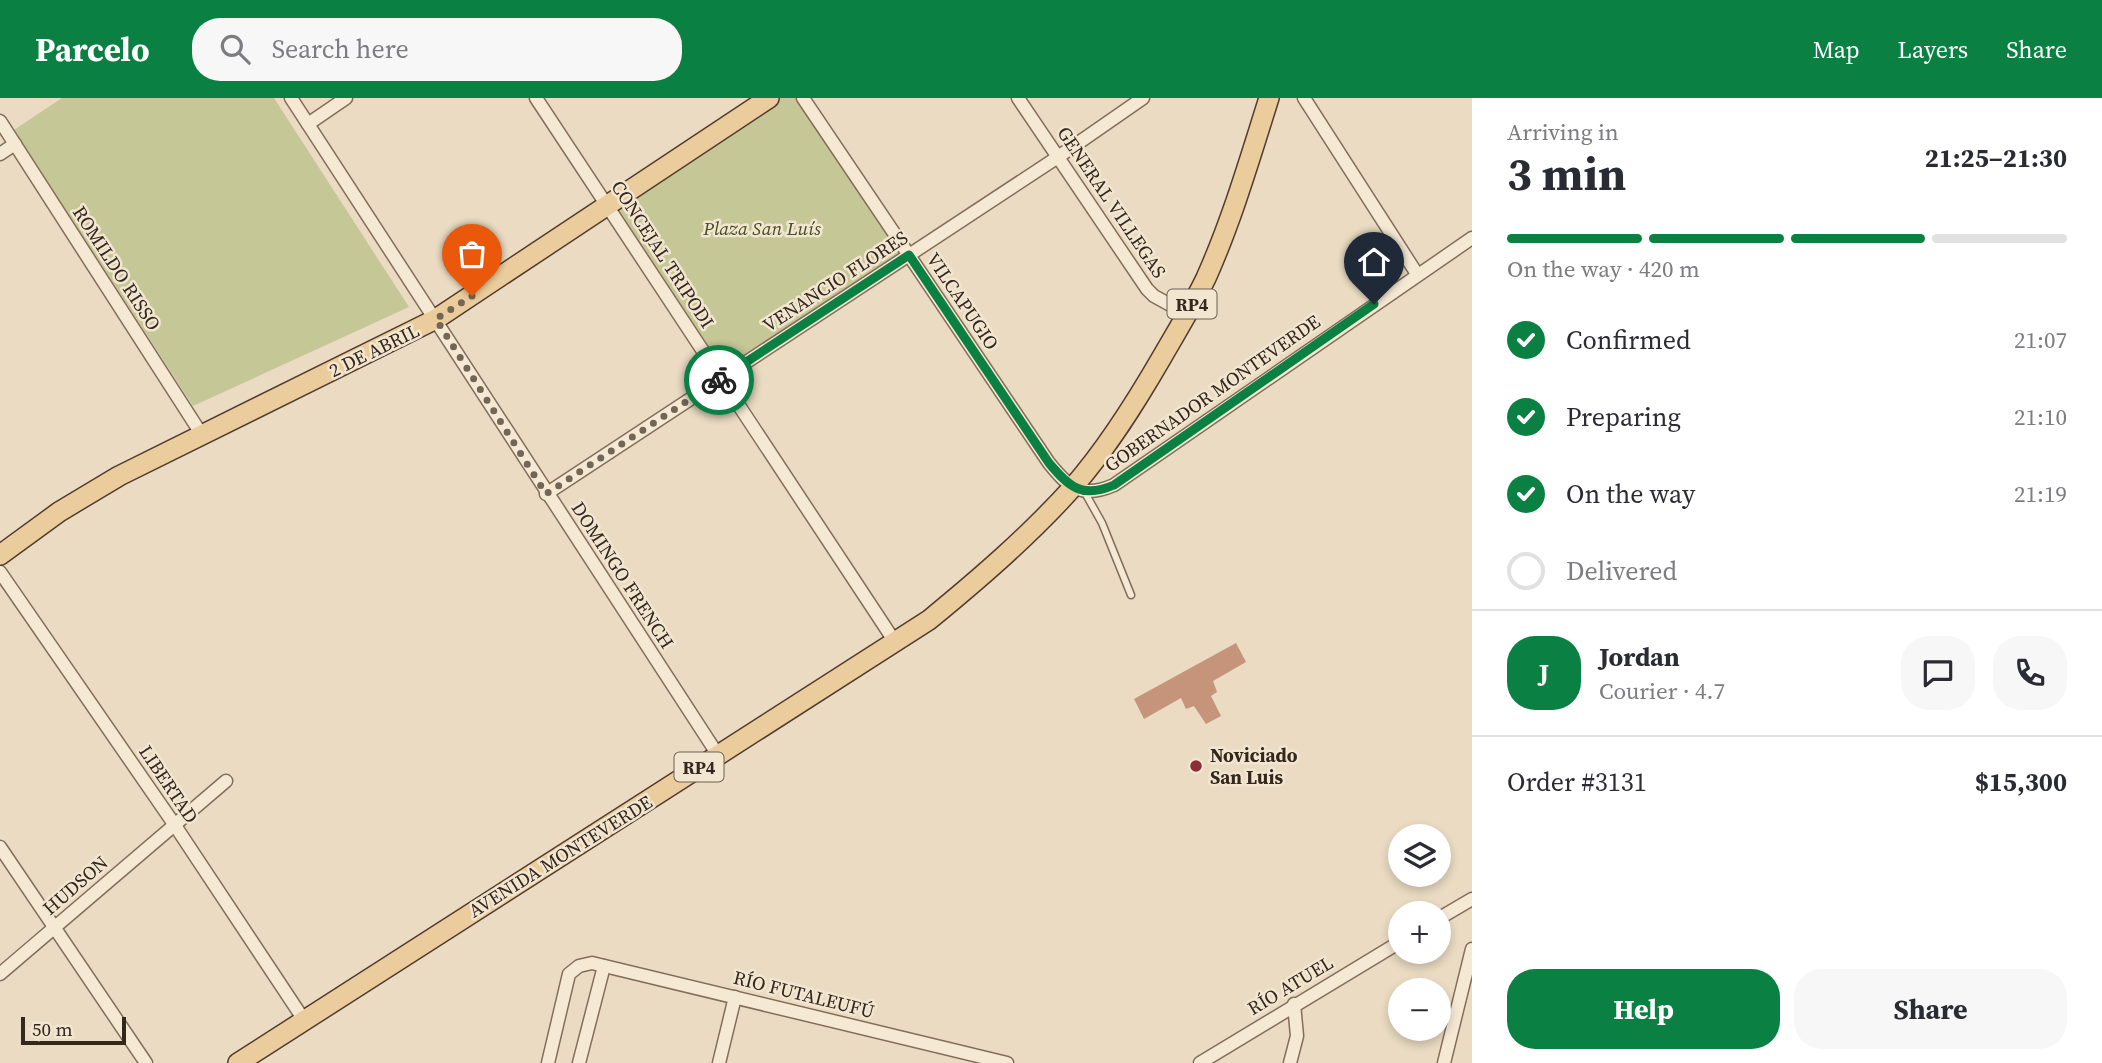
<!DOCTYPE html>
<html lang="en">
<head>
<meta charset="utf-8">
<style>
  body { margin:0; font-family:"Source Serif 4",serif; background:#f7f7f7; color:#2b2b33; height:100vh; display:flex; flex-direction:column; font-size:26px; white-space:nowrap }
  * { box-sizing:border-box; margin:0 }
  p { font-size:23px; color:#7c7c81 }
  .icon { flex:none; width:38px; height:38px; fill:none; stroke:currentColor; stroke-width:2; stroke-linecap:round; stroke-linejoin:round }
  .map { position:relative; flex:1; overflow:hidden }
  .details { display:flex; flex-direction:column; background:#fff; width:630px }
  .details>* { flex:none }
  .controls { position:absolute; left:1388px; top:726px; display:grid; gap:14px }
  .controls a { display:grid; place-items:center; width:63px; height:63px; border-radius:50%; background:#fff; box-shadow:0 4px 10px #0003; font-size:35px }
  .scale { position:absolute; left:21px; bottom:18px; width:105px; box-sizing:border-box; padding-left:7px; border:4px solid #33271e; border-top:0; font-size:19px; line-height:24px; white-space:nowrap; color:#33271e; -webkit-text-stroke:5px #f2e6d1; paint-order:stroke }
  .pin { position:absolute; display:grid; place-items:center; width:60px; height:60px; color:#fff; margin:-72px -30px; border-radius:50% 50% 50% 0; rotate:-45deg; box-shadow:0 0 7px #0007 }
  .pin .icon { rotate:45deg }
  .courier { position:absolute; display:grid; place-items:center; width:70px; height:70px; margin:-35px; border:5px solid #0b8043; border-radius:50%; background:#fff; color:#222; box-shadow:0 2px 9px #0007 }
  .overview em { font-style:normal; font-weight:700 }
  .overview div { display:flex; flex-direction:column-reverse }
  .overview { display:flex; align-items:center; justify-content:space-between; height:119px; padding:0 35px }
  h1 { font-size:46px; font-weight:700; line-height:52px }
  .bar { display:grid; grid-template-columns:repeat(4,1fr); gap:10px 7px; align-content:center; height:84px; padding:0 35px }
  .bar i { height:9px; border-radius:5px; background:#e1e1e2 }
  .bar .selected { background:#0b8043 }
  .bar p { grid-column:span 4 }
  .line { display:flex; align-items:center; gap:18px; padding:0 35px; border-top:2px solid #e1e1e2 }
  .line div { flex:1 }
  .round { display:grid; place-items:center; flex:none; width:74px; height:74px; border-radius:28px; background:#f7f7f7 }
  ol { padding:0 35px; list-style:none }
  li { display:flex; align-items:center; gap:21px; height:77px }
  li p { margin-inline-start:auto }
  li .icon { padding:7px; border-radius:50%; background:#0b8043; color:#fff; stroke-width:4 }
  li:last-child { color:#7c7c81 }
  li i { width:38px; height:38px; border:4px solid #e1e1e2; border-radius:50% }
  .action { display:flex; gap:14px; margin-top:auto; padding:14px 35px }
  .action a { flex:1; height:80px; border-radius:28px; background:#0b8043; color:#fff; font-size:28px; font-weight:700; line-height:80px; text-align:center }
  .action a+a { background:#f7f7f7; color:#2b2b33 }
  header { display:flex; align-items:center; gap:42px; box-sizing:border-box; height:98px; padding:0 35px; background:#0b8043; color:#fff }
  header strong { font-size:33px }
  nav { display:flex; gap:38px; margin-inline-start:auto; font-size:24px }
  .search { width:490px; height:63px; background:#f7f7f7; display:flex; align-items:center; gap:18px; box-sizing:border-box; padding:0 24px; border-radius:28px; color:#7c7c81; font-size:26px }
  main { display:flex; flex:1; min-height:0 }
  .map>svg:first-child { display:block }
</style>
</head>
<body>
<header>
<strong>Parcelo</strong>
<div class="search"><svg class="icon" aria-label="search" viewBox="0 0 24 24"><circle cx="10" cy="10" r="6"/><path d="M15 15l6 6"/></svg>Search here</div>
<nav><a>Map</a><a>Layers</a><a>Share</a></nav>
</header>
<main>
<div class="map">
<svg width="1472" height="965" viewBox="0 0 1472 965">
  <rect width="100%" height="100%" fill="#eadbc2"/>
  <g fill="#c5c797">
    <polygon points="62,0 274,0 409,209 193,308 14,32"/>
    <polygon points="769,0 803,0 909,157 721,281 607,106"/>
  </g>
  <polygon fill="#c6947b" points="1236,545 1246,564 1213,583 1217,594 1211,598 1221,618 1206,626 1194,608 1186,611 1181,600 1144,621 1134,601"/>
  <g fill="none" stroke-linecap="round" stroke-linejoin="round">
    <defs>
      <polyline id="lane" points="1084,393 1102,425 1131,497"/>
      <g id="street">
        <polyline points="291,0 718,657"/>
        <polyline points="536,0 895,544"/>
        <path d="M803,0L1049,365C1069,390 1082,401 1114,387L1472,140"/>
        <polyline points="1018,0 1147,191 1154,198 1187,216"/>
        <polyline points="1304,0 1417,176"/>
        <polyline points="0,23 202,337"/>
        <polyline points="308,26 346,0"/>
        <polyline points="0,56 15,46"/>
        <polyline points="546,396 1058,59 1143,0"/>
        <polyline points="0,474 174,726 304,922"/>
        <polyline points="0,749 146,965"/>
        <polyline points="1438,821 1472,801"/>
        <polyline points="0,876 226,683"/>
        <polyline points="548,965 569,876 579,868 592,865 1007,965"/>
        <polyline points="579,965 604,868"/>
        <polyline points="719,965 735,899"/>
        <polyline points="1200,965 1400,844"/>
        <polyline points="1290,965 1297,938 1294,906"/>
        <polyline points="1444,965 1472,851"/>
      </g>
      <g id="primary">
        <polyline points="0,457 59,414 119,378 436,221 769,0"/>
        <path d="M238,965L929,522C979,481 1029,438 1073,389C1108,349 1136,304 1162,259C1177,233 1193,207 1206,180C1232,122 1250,60 1269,0"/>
      </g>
    </defs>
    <use href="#lane" stroke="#836d5b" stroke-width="9"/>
    <use href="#street" stroke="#836d5b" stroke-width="15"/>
    <use href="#primary" stroke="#513c2f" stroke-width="22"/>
    <use href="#lane" stroke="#f6e9d4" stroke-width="6"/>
    <use href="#street" stroke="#f6e9d4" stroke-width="12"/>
    <use href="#primary" stroke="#ebcc9c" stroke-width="19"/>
  </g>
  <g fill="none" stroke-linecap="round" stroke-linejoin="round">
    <polyline stroke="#736657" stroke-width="7" stroke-dasharray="0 12.6" points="472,198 436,221 546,396 719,282"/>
    <path stroke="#0b8043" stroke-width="9" d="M719,282L909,157L1049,365C1069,389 1082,401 1114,387L1374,206"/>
  </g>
  <circle fill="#8d2f37" stroke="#f2e6d1" stroke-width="2.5" cx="1196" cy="668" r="7"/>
  <g text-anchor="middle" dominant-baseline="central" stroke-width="5" stroke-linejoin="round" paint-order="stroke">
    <g fill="#f2e6d1" stroke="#6c6054" stroke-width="2">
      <rect x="1167.5" y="191.5" width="49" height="29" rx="5"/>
      <rect x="674.5" y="654.5" width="49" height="29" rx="5"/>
    </g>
    <g font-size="18" font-weight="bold" fill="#33271e">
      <text x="1192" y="206">RP4</text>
      <text x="699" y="669">RP4</text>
    </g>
    <g font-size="19" fill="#33271e" stroke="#f2e6d1">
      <text transform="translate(1112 104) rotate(56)">GENERAL VILLEGAS</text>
      <text transform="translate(663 156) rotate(57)">CONCEJAL TRIPODI</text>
      <text transform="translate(117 170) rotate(57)">ROMILDO RISSO</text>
      <text transform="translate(835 183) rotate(-33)">VENANCIO FLORES</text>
      <text transform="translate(963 203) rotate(56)">VILCAPUGIO</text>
      <text transform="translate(374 252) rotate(-26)">2 DE ABRIL</text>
      <text transform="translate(1212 295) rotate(-35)">GOBERNADOR MONTEVERDE</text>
      <text transform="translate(623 477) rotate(57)">DOMINGO FRENCH</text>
      <text transform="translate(169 686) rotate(56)">LIBERTAD</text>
      <text transform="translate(560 758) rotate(-32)">AVENIDA MONTEVERDE</text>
      <text transform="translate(75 787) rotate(-41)">HUDSON</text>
      <text transform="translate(1290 887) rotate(-31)">RÍO ATUEL</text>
      <text transform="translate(804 896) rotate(14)">RÍO FUTALEUFÚ</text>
    </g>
    <g font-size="19" font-style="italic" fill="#474e26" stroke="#f2e6d1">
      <text x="762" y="130">Plaza San Luís</text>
    </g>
    <g font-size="19" font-weight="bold" fill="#33271e" stroke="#f2e6d1" text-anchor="start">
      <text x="1210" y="657">Noviciado<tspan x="1210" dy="22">San Luis</tspan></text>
    </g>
  </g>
</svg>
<div class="controls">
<a><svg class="icon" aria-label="layers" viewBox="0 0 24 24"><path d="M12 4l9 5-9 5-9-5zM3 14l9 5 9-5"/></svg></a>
<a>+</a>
<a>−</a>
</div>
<div class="scale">50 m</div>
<div class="pin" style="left:472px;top:198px;background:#ea580c"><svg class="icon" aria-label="bag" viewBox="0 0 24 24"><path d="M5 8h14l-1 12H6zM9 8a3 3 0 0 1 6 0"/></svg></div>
<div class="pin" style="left:1374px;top:206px;background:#1f2937"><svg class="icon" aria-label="home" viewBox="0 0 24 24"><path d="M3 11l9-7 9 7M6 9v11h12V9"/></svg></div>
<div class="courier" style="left:719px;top:282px"><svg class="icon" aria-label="bike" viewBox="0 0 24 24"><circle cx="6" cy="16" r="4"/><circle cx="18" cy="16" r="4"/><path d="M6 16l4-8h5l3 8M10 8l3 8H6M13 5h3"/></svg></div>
</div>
<section class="details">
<div class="overview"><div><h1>3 min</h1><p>Arriving in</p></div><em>21:25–21:30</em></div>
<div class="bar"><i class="selected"></i><i class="selected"></i><i class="selected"></i><i></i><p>On the way · 420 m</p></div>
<ol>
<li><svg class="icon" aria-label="check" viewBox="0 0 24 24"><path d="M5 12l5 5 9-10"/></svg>Confirmed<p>21:07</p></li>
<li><svg class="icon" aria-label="check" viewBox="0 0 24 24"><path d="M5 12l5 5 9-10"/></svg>Preparing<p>21:10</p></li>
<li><svg class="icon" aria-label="check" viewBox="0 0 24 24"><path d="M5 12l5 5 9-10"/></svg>On the way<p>21:19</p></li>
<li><i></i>Delivered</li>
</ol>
<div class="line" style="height:126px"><b class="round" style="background:#0b8043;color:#fff">J</b><div><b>Jordan</b><p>Courier · 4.7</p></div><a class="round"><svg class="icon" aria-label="chat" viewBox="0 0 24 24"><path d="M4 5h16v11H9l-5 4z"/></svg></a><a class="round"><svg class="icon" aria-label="phone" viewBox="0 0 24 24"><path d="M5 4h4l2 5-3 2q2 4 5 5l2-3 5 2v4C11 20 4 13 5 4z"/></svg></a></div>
<div class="line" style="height:91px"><div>Order #3131</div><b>$15,300</b></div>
<div class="action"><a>Help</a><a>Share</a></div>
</section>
</main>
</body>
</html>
